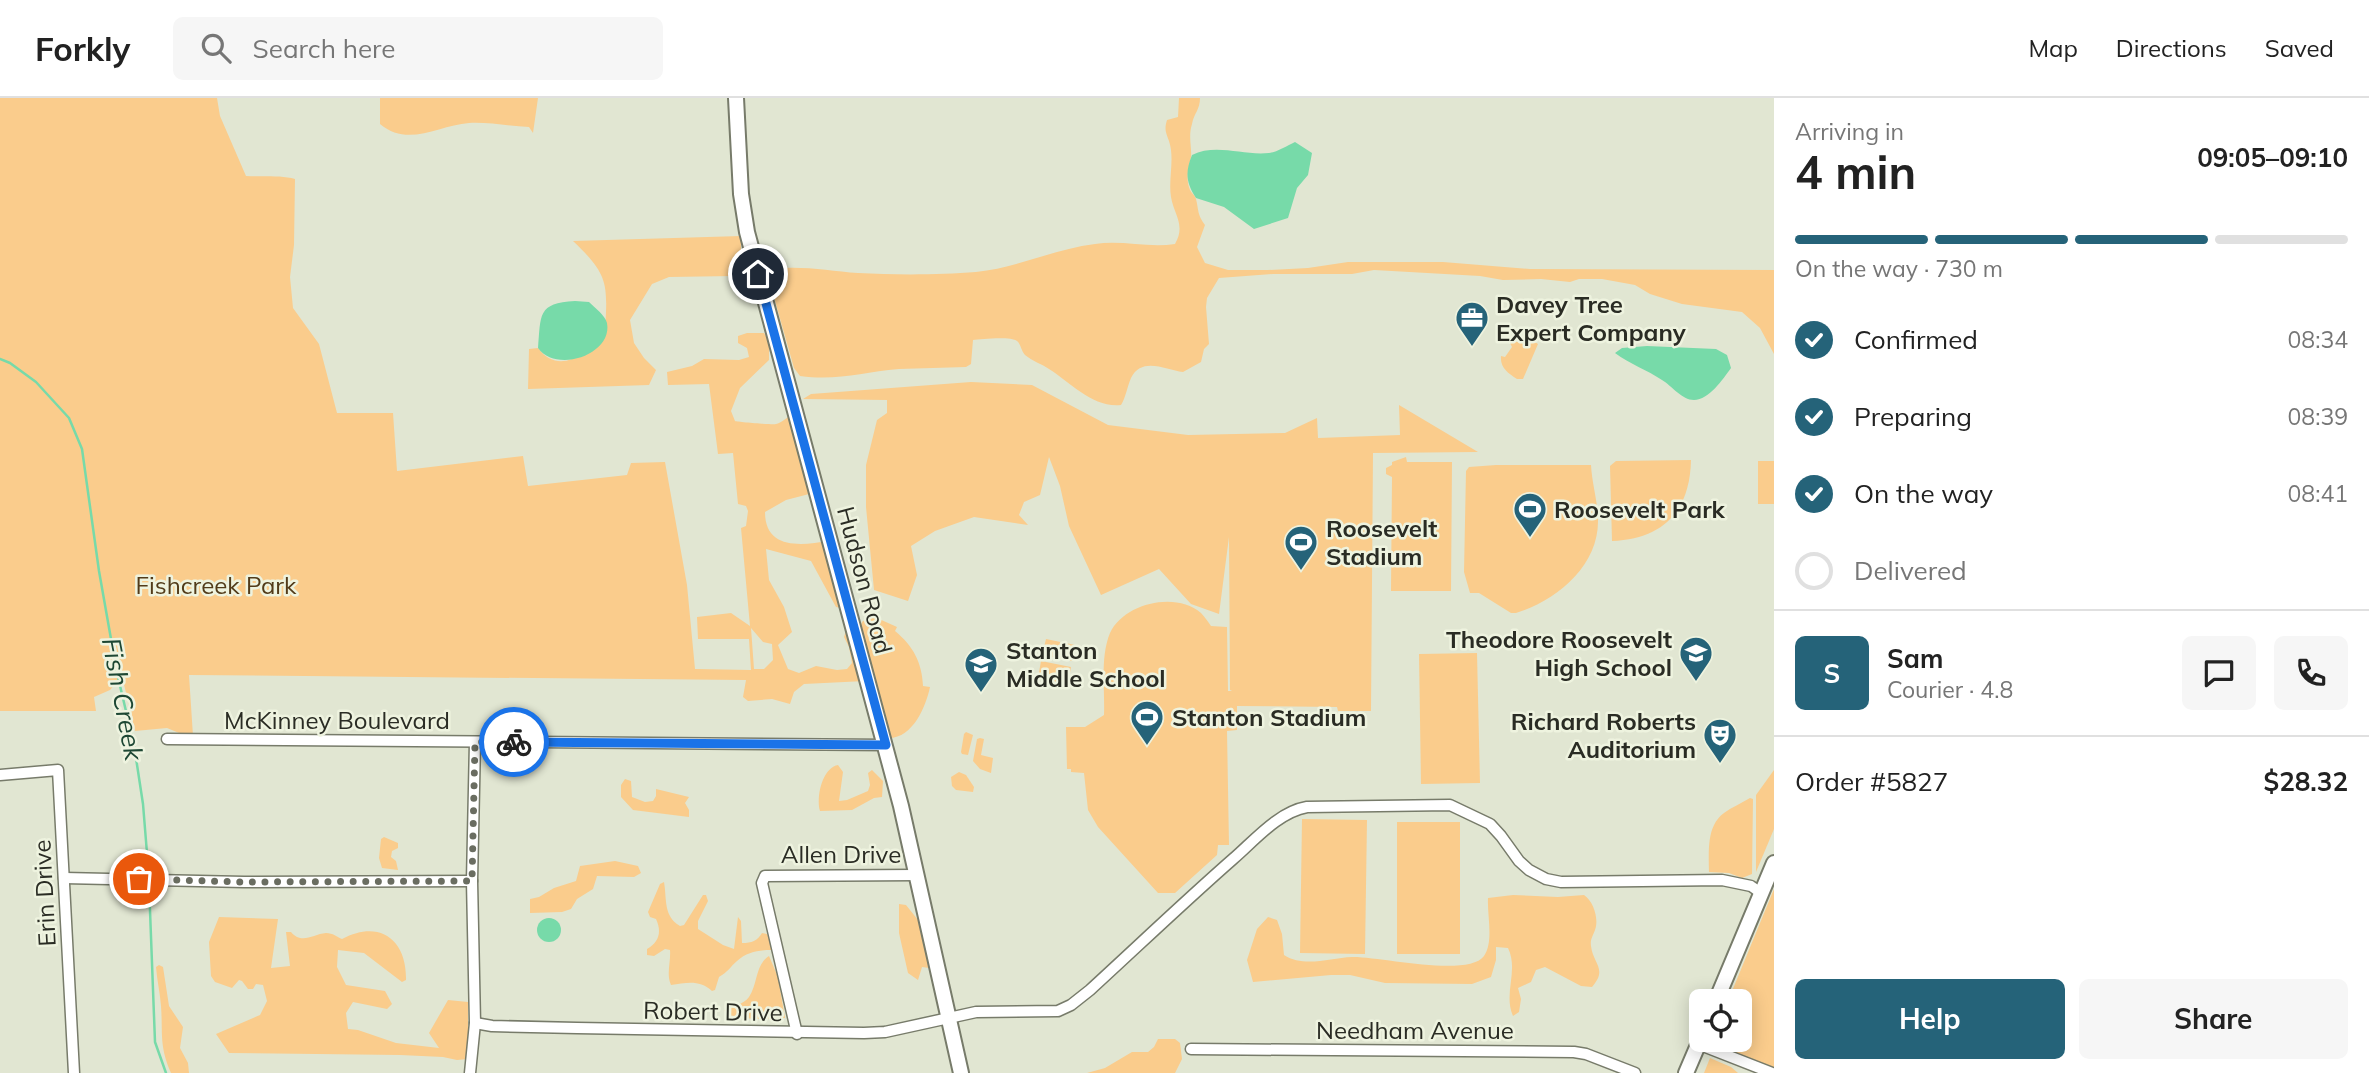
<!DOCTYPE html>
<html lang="en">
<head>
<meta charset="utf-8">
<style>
  body { margin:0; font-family:Mulish,sans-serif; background:#f6f6f6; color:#222; height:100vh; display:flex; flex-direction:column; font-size:26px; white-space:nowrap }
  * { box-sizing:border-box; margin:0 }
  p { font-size:23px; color:#767676 }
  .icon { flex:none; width:38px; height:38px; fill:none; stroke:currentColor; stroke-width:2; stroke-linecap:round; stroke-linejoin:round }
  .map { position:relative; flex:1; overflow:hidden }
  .sheet { display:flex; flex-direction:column; background:#fff; width:595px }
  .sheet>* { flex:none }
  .fabs { position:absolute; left:1689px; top:891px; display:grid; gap:14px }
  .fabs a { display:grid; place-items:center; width:63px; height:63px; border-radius:10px; background:#fff; box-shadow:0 4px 18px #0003; font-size:35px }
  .pin { position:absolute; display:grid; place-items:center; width:60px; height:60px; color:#fff; margin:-30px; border:4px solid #fff; border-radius:50%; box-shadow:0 2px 7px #0007 }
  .courier { position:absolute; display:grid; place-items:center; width:70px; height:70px; margin:-35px; border:5px solid #1a73e8; border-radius:50%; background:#fff; color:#222; box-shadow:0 2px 9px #0007 }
  .summary em { font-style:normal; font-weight:700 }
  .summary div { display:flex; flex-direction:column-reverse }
  .summary { display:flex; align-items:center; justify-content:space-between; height:119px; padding:0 21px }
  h1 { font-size:46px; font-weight:700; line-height:52px }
  .bar { display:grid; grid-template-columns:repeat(4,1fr); gap:10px 7px; align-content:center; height:84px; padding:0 21px }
  .bar i { height:9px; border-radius:5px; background:#e0e0e0 }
  .bar .on { background:#256379 }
  .bar p { grid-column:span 4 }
  .line { display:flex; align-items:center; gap:18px; padding:0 21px; border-top:2px solid #e0e0e0 }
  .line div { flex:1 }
  .round { display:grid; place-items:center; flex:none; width:74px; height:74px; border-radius:10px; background:#f6f6f6 }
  ol { padding:0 21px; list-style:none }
  li { display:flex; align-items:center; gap:21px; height:77px }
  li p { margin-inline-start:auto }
  li .icon { padding:7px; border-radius:50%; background:#256379; color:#fff; stroke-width:4 }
  li:last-child { color:#767676 }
  li i { width:38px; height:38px; border:4px solid #e0e0e0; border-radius:50% }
  .primary-button { display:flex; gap:14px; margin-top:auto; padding:14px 21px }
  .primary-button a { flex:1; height:80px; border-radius:10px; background:#256379; color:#fff; font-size:28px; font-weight:700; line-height:80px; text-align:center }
  .primary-button a+a { background:#f6f6f6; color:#222 }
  header { display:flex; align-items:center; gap:42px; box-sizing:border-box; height:98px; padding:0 35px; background:#fff; border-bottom:2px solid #e0e0e0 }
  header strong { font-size:33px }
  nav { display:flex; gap:38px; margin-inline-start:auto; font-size:24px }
  .search { width:490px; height:63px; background:#f6f6f6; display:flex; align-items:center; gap:18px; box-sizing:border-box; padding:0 24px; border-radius:10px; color:#767676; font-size:26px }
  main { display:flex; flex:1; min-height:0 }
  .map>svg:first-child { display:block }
</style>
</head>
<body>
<header>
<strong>Forkly</strong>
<div class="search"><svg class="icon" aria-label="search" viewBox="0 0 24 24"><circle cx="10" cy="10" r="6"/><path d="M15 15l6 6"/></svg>Search here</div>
<nav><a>Map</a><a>Directions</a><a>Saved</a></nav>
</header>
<main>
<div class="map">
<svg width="1774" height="975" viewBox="0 0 1774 975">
  <rect width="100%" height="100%" fill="#e1e6d2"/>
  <g fill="#facc8c" fill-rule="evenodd">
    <path d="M0,0H217L220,18L246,78C261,79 281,77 295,81L294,147L290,179L293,210L319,246L337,315H393L397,373L523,358L528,388L627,377L631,365L665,364L687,487L695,571L751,572L749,541H698L697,519L731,515L750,528L741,430L746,428L748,413L746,408L738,406L733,355L718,356L709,286L668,287L667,274L692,268L704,261L739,262L749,259L747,250L738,245V238L747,235H764L769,243V262L740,290L731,313L735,323C738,324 774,327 776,326C781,325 788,319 792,316L813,395L786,402L765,414C765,451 800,448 828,443L846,511L836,509L811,463L766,451L769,482L784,509L792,534L778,547L788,571L799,575L816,568L837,572L847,571L852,565L849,549L844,539L846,533L851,532L865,583L804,586L794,594L790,606L772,601L748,603L743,599L746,582L189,577L193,638L184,637L167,630L135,633L122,578L110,592L94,599L96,613H0ZM751,530L763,544L772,546L773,562L764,571H754Z"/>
    <path d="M380,0H538L533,35L529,29C510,28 488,24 469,25C439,27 408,50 380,26Z"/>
    <path d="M1179,0H1200C1200,12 1194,15 1192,26C1188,38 1192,50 1191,59C1189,70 1185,80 1190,92C1192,96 1195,97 1196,101C1199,113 1197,116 1205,127L1197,149L1205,165L1228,172H1268L1308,170L1348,164H1443L1530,171L1774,172V256L1760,230L1742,214L1682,206L1650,196L1635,187L1602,181H1579L1570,184L1541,181L1503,182L1480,178L1374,172L1352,176H1273L1219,180L1207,200L1206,209L1209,246L1204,251L1201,264L1183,274C1166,272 1142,258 1131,280C1127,289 1126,299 1121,307C1093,310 1071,285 1049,271C1042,266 1032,263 1025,257C1021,253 1021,246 1017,243C1011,238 981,241 973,242L971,266L966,269C944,270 921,270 899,271C863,274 838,283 800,278L794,270L768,178L773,171C800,167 830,173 858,175C894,177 940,177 976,174C1017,170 1054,151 1095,146C1122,142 1148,150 1175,146C1186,127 1174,117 1171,99C1168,81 1175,61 1169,43C1166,34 1164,32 1167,22L1178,19Z"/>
    <path d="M741,138V173L734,178L669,179L652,186L630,222L634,245L644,260L656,272L649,287L528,291L529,251L538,250C560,279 586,254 605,237C607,187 611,179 573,143Z"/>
    <path d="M1531,241L1538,246L1523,281H1517C1508,275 1500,270 1501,258L1505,259L1512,249L1510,245Z"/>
    <path d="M971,284L1032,287L1108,327L1188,337L1285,335L1317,320L1318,340L1400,337L1399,307L1478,354L1373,355L1371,613H1338L1337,609L1237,608V632L1227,633L1229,747H1218L1217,757L1175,795H1158L1098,729L1088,712L1084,675L1071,674V671H1067L1066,629H1085L1104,617C1105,591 1100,559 1110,535C1124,505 1176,493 1201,515C1205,519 1208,524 1211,528L1227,529L1228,593H1232L1230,592L1229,439L1219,516L1191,506L1159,471L1101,497L1069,428L1060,388L1049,359L1040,397L1024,404L1019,417L1028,427L974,419L935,433L911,448L917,477L908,503L874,492L866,409V367L877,322L887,315V302L803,301L811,296Z"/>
    <polygon points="1406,359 1407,364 1452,364 1451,493 1391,493 1392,379 1386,376 1386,370 1392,367 1392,364"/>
    <path d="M1691,362C1690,413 1663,441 1612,443L1610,368L1616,363Z"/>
    <rect x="1758" y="363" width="16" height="43"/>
    <path d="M1496,367H1591C1592,386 1598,404 1598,422C1599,468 1556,503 1516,515H1511L1479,495H1470L1464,474L1466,373L1469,369Z"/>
    <path d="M867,520H877L897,529L895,533C913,548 922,564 923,588L930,589C926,608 913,640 889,640L860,530L862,524Z"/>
    <polygon points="1046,541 1075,547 1072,563 1042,557"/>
    <polygon points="1477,555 1480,685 1421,686 1419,556"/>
    <polygon points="1041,563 1071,569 1068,586 1038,580"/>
    <polygon points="966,634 973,637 968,657 962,656 961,654 964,636"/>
    <polygon points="980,640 984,641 981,657 993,660 991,675 980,671 973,663 977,641"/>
    <path d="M838,667L843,674L839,703L847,702L868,693L870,687L868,675L872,672L883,683L882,699L874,700L852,712L820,713C816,699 822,670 838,667Z"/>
    <polygon points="1774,672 1774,731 1756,774 1756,697"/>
    <polygon points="959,674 966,677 974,689 973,694 956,692 952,688 951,679"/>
    <polygon points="625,681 631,683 632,699 645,704 653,703 656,698 656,691 689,699 685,705 689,712 689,719 633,712 621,699 621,687"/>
    <path d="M1750,700L1753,701L1752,776L1742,780L1729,775L1709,774C1709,754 1706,728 1724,715C1732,709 1742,705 1750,700Z"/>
    <polygon points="1302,721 1367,722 1365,856 1300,855"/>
    <rect x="1397" y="724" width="63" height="132"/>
    <polygon points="384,739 398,745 398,750 392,753 391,759 396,763 398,772 382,770 379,760 381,741"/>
    <polygon points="615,763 638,768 641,775 634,779 597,778 593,791 577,801 571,811 562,814 530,815 530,801 539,799 554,790 576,783 580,768"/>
    <path d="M664,784C667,801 663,818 680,828L684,827L703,797H706L708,803L698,823V831L723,847L734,851L738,819L741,823L742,845C752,845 757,843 762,835L767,836L773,849L771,852C759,852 747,854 737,863C730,869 728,874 719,879L715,892L712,893C699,881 686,885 671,887C666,876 671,864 670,852L665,851L654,858L647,857V851C659,844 662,834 656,821L650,819L648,814L660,786Z"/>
    <polygon points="1774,791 1774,975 1710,947 1712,942 1740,942 1740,903 1728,903"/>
    <path d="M1513,797L1558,799L1584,797C1594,804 1599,821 1595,832C1593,838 1590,841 1591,848C1593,866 1608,871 1592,889L1581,888L1545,869L1536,872L1531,884L1518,890L1521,901L1519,914L1513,918C1503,895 1519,873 1508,850L1496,849V862L1491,879L1472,886L1385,885L1350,877H1331L1253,884L1247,862L1257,831L1268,819L1277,822L1282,836L1284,857C1304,870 1330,860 1352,859C1378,858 1468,880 1484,858C1494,844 1487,817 1488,800Z"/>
    <polygon points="899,806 906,807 918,822 929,870 922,869 918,882 908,875 899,835"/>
    <path d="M219,819L278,821L271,870L290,868L286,834H291C302,847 313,836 326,835C333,835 337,839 342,841C379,821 407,841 406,882L402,884L364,855L338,852L337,869L346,887L385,893L392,906L387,911L353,904L346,915L348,931L358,932L396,945L439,950L429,935L448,902L468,904V961L457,962L443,959L400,957L229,955L216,936L260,917L267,903L263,887L256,886L253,891H248L242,883L239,882L232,890L215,884L211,878L209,844Z"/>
    <path d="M769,858L778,879L785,920L753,921L728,917L724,912C733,908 743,907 749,899C758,886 755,867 769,858Z"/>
    <path d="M159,867L163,869L169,908L183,929L180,950L188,965L189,975H171C159,947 163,936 161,908C160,895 157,882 156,869Z"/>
    <polygon points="1158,941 1175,941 1180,945 1182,961 1175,975 1087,975 1105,970 1132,954 1148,954 1154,949"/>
    <polygon points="1710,960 1731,969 1738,975 1704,975"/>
  </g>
  <g fill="#77daa9">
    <path d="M1295,44L1312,55L1308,77L1297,90L1288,120L1254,131L1224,109L1196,100C1186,85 1185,74 1192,57C1216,45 1244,58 1269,55C1277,54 1287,48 1295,44Z"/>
    <path d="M575,203L589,204C595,210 605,217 607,225C613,256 557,276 538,250C541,217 537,205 575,203Z"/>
    <path d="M1647,248L1716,251L1727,257L1731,270C1723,281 1709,302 1694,302C1682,302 1672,288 1662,282C1647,272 1630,266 1615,255L1622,250Z"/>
    <circle cx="549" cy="832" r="12"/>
  </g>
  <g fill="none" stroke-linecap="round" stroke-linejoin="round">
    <g stroke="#77daa9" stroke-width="2.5">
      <polyline points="0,261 10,265 36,284 69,320 82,351 99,473 117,575 134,647 143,706 149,780"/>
      <polyline points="149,786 155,944 166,975"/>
    </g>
    <defs>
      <g id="street">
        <polyline points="167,641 886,647"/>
        <polyline points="0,677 58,672 74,975"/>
        <polyline points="64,780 244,784 472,783"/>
        <path d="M475,925L492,928L577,930L864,935L885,934L976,914L1058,913L1071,907L1090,892C1138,848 1184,804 1233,761C1254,743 1278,714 1307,709L1450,707L1490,726L1501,738L1519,763L1529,772L1546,781L1561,784L1722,782L1751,788L1761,795"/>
        <polyline points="797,936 762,785 765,778 916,777"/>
        <polyline points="1698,946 1772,975"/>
        <polyline points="1191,951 1574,954 1586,956 1635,975"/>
        <polyline points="470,975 475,925 472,783 475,644"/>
      </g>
      <polyline id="secondary" points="736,0 741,96 747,134 901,708 961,975"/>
      <g id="primary">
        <polyline points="1716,903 1774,765"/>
        <polyline points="1686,975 1701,940"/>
      </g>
    </defs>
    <use href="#street" stroke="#777b6a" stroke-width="13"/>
    <use href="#secondary" stroke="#777b6a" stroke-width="18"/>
    <use href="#primary" stroke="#777b6a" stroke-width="18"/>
    <use href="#street" stroke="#fff" stroke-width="10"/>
    <use href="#secondary" stroke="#fff" stroke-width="14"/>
    <use href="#primary" stroke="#fff" stroke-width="14"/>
  </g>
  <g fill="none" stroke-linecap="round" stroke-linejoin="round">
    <polyline stroke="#6a6d61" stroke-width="7" stroke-dasharray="0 12.6" points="139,781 244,784 472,783 475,644 514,644"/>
    <polyline stroke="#1a73e8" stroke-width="9" points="514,644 886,647 758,176"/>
  </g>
  <defs>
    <symbol id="office-pin" viewBox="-11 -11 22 30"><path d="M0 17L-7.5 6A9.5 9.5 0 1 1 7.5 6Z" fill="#256379" stroke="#eef3df"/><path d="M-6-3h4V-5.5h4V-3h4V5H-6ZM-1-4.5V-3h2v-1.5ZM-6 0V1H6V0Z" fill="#fff"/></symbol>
    <symbol id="stadium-pin" viewBox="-11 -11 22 30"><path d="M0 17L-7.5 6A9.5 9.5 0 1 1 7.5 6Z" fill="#256379" stroke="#eef3df"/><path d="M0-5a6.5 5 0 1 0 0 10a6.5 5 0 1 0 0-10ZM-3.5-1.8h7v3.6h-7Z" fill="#fff"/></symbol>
    <symbol id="school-pin" viewBox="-11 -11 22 30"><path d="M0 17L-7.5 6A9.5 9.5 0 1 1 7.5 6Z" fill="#256379" stroke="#eef3df"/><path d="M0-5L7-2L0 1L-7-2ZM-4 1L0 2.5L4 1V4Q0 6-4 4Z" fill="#fff"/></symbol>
    <symbol id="theatre-pin" viewBox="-11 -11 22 30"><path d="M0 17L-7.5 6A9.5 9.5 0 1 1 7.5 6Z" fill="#256379" stroke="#eef3df"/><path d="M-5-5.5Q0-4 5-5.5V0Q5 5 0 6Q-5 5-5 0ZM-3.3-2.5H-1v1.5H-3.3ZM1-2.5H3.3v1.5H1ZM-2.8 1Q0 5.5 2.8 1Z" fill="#fff"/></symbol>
  </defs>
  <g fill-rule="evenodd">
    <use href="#office-pin" x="1453" y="201" width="38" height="52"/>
    <use href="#stadium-pin" x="1511" y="392" width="38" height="52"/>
    <use href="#stadium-pin" x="1282" y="425" width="38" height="52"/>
    <use href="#school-pin" x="1677" y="536" width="38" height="52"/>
    <use href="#school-pin" x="962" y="547" width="38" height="52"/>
    <use href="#stadium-pin" x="1128" y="600" width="38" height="52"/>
    <use href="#theatre-pin" x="1701" y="618" width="38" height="52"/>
  </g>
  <g text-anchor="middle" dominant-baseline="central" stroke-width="5" stroke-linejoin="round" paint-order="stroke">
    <g font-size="24" font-weight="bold" fill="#2a2c24" stroke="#eef3df" text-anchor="start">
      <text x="1496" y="206">Davey Tree<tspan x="1496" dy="28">Expert Company</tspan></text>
      <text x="1554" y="411">Roosevelt Park</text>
      <text x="1326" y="430">Roosevelt<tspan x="1326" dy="28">Stadium</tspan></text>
      <text x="1672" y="541" text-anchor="end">Theodore Roosevelt<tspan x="1672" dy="28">High School</tspan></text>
      <text x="1006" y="552">Stanton<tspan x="1006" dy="28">Middle School</tspan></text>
      <text x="1172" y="619">Stanton Stadium</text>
      <text x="1696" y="623" text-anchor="end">Richard Roberts<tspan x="1696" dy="28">Auditorium</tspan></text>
    </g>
    <g font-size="24" fill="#2a2c24" stroke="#eef3df">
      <text transform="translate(865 482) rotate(75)">Hudson Road</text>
      <text x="337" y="622">McKinney Boulevard</text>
      <text x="841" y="756">Allen Drive</text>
      <text transform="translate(44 795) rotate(-93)">Erin Drive</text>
      <text transform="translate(713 913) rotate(1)">Robert Drive</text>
      <text x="1415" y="932">Needham Avenue</text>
    </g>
    <g font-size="24" fill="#523b19" stroke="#eef3df">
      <text x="216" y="487">Fishcreek Park</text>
    </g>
    <g font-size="26" font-style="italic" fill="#1d4733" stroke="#eef3df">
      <text transform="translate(123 601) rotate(79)">Fish Creek</text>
    </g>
  </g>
</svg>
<div class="fabs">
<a><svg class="icon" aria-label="locate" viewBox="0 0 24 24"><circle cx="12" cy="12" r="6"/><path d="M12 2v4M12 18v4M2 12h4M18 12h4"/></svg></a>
</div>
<div class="pin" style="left:139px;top:781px;background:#ea580c"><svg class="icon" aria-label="bag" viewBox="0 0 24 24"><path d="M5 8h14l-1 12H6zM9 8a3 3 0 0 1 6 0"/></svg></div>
<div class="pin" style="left:758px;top:176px;background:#1f2937"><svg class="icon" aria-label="home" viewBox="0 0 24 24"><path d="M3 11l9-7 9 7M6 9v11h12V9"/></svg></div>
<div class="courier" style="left:514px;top:644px"><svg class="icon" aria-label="bike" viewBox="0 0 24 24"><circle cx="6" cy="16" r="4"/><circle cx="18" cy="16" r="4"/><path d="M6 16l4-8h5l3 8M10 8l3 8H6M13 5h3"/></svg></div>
</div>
<section class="sheet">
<div class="summary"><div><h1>4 min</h1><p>Arriving in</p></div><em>09:05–09:10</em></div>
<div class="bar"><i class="on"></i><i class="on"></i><i class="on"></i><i></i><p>On the way · 730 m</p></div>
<ol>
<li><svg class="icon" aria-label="check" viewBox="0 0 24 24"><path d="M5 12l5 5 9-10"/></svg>Confirmed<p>08:34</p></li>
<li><svg class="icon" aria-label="check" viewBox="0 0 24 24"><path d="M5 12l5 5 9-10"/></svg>Preparing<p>08:39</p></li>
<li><svg class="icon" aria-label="check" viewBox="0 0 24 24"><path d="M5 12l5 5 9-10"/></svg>On the way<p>08:41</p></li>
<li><i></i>Delivered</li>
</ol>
<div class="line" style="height:126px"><b class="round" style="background:#256379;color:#fff">S</b><div><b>Sam</b><p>Courier · 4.8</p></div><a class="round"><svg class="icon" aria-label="chat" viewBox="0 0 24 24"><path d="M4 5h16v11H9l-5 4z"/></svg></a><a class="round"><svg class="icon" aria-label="phone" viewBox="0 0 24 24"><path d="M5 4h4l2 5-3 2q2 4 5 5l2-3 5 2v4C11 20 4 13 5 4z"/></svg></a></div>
<div class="line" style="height:91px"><div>Order #5827</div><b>$28.32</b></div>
<div class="primary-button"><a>Help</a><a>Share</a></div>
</section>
</main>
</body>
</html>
